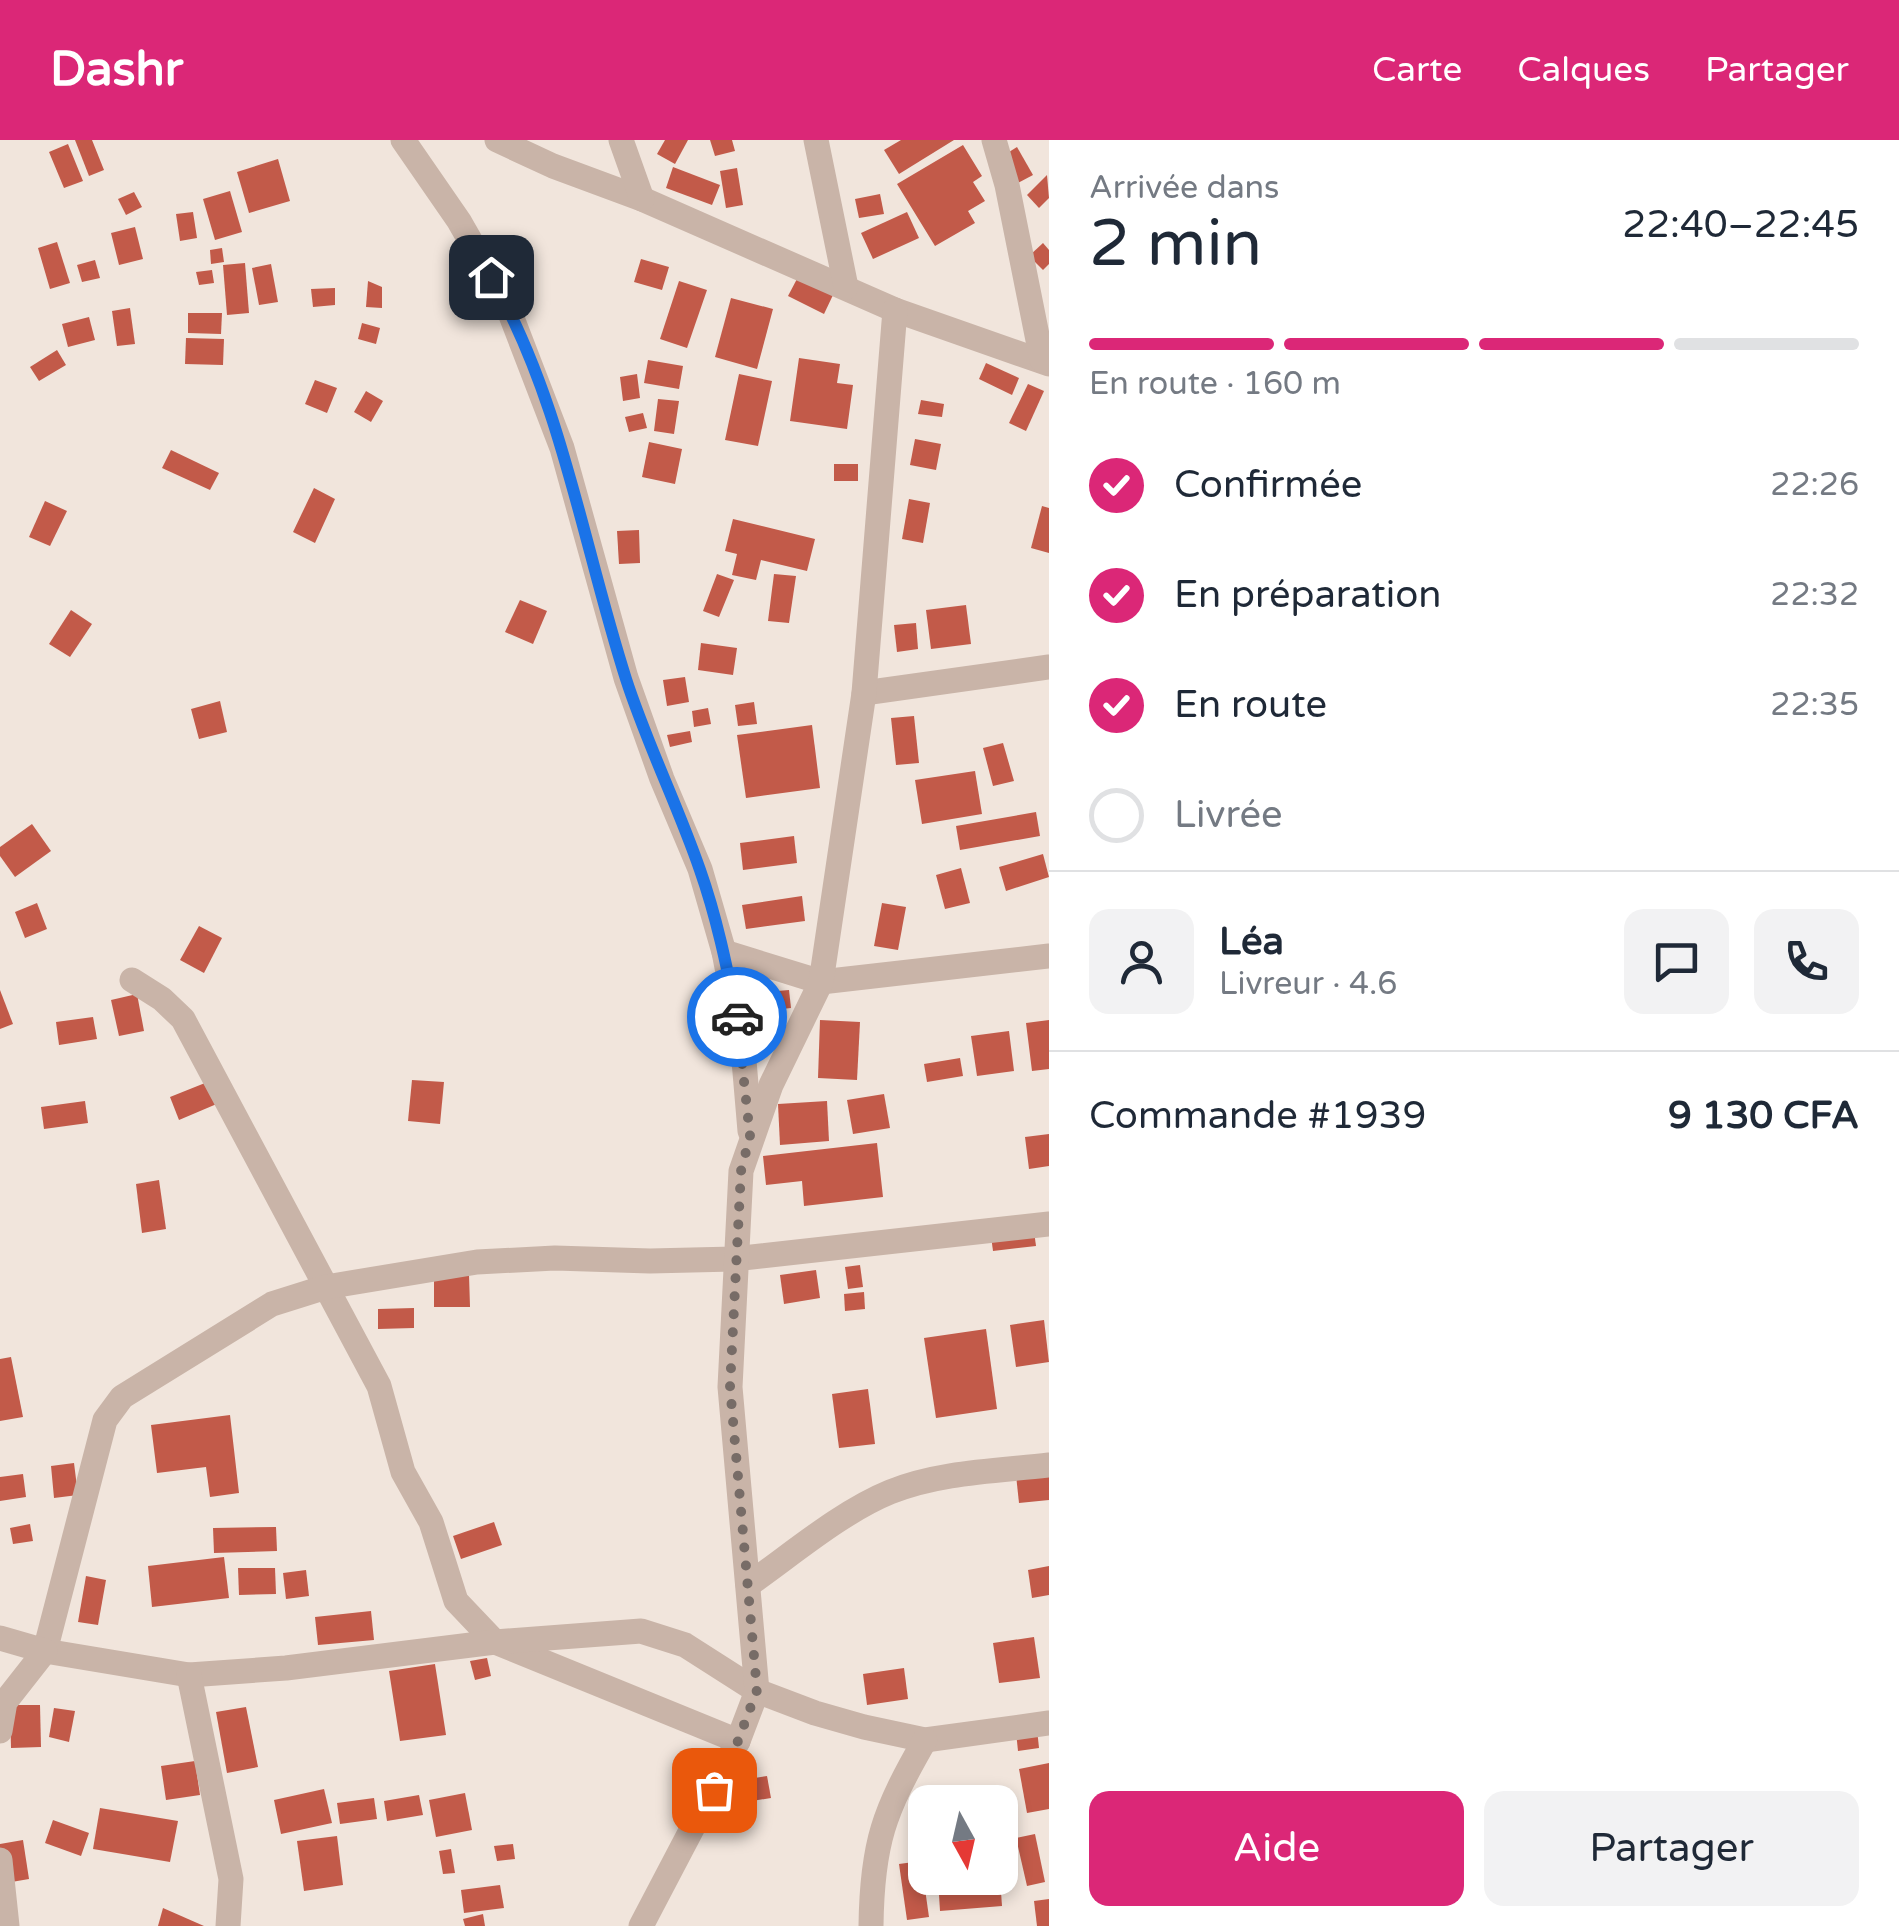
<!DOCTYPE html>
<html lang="fr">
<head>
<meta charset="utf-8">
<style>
  body { margin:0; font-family:"Varela Round",sans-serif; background:#f2f2f3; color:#1f2937; height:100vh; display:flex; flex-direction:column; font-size:38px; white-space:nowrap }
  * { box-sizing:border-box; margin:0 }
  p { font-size:32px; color:#747a83 }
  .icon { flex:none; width:55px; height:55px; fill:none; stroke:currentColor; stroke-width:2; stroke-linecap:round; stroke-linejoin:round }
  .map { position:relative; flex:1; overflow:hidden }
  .side { display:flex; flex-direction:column; background:#fff; width:850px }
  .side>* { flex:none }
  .needle { width:65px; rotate:172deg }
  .tools { position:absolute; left:908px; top:1645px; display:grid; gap:20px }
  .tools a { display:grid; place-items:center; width:110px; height:110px; border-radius:20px; background:#fff; box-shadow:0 5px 15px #0003; font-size:50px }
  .pin { position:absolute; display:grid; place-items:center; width:85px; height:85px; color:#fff; margin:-42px; border-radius:20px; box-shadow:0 5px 15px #0006 }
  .courier { position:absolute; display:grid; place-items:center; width:100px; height:100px; margin:-50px; border:8px solid #1a73e8; border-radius:50%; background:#fff; color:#222; box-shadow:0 2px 12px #0007 }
  .head em { font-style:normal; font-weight:600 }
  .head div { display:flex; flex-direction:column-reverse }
  .head { display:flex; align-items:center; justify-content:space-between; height:170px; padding:0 40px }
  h1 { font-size:65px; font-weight:600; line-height:75px }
  .bar { display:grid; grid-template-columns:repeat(4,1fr); gap:15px 10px; align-content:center; height:120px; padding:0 40px }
  .bar i { height:12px; border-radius:8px; background:#e0e1e3 }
  .bar .on { background:#db2777 }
  .bar p { grid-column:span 4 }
  .line { display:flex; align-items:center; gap:25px; padding:0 40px; border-top:2px solid #e0e1e3 }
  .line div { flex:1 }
  .round { display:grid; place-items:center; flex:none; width:105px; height:105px; border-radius:20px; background:#f2f2f3 }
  ol { padding:0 40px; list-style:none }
  li { display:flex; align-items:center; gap:30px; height:110px }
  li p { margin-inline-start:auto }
  li .icon { padding:10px; border-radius:50%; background:#db2777; color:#fff; stroke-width:4 }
  li:last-child { color:#747a83 }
  li i { width:55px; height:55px; border:5px solid #e0e1e3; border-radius:50% }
  .action { display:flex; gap:20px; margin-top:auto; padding:20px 40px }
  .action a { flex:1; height:115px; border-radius:20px; background:#db2777; color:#fff; font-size:40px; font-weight:600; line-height:115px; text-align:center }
  .action a+a { background:#f2f2f3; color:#1f2937 }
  header { display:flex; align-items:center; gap:60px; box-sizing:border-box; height:140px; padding:0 50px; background:#db2777; color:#fff }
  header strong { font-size:48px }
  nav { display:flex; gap:55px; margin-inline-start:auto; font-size:35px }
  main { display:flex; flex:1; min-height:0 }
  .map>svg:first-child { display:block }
</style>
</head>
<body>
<header>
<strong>Dashr</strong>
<nav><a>Carte</a><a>Calques</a><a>Partager</a></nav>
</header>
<main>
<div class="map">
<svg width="1049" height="1786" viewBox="0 0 1049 1786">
  <rect width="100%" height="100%" fill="#f1e5dc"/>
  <g fill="#c25a49">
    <polygon points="75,0 92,0 104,30 89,36"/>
    <polygon points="665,0 688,0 675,24 657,14"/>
    <polygon points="710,0 732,0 735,11 715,16"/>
    <polygon points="901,0 954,0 899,34 884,10"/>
    <polygon points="68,4 83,41 64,48 49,12"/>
    <polygon points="963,5 982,36 973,42 985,61 968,71 975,83 935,106 897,44"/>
    <polygon points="1017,7 1033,35 1016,44 1001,17"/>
    <polygon points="278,19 290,61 249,73 237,32"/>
    <polygon points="673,27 720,45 712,65 666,48"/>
    <polygon points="737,28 743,65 726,68 720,31"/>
    <polygon points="1047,35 1049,58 1039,68 1027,55"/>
    <polygon points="230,51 242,92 215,100 203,59"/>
    <polygon points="134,52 142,67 126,75 118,59"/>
    <polygon points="880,54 884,74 859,78 855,59"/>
    <polygon points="193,72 197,98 180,101 176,74"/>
    <polygon points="907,72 919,98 873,119 861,93"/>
    <polygon points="135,87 143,119 119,125 111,93"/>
    <polygon points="57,102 70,143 50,149 38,108"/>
    <polygon points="1043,103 1049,110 1049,124 1043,130 1029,116"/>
    <polygon points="222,108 224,122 211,124 210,110"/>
    <polygon points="641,119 669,127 662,150 634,142"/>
    <polygon points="95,120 100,138 82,142 77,125"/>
    <polygon points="245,123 249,173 227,175 223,125"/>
    <polygon points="271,124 278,162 259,165 252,128"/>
    <polygon points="212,130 214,143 199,145 196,132"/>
    <polygon points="798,137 833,155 824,174 788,156"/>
    <polygon points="368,141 382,147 382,168 366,167"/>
    <polygon points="679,141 707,150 687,208 660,199"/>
    <polygon points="335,148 335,165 313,167 311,149"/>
    <polygon points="731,158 773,169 757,229 715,217"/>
    <polygon points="130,168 135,204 117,206 112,171"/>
    <polygon points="188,173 222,173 221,194 188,193"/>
    <polygon points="89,177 95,200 68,207 62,184"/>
    <polygon points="362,183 380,188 376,204 358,199"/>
    <polygon points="186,198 224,199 223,225 185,224"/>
    <polygon points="57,210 66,225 39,241 30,227"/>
    <polygon points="799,218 840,224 837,243 853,245 847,289 790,281"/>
    <polygon points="648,220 683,226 679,249 644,243"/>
    <polygon points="986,223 1019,238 1012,255 979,239"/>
    <polygon points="637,234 640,258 623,261 620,237"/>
    <polygon points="739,234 772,241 758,306 725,300"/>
    <polygon points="315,240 337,248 327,273 305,264"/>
    <polygon points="1028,244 1044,251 1026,291 1009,283"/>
    <polygon points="366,251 383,261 371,282 354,272"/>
    <polygon points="658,259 679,261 674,294 654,291"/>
    <polygon points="921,260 944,264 942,277 918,274"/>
    <polygon points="643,273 647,288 629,292 625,277"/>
    <polygon points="915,299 941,304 936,330 910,325"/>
    <polygon points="649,302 682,309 675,344 642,337"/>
    <polygon points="171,310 219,333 210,350 162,328"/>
    <rect x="834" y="324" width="24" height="17"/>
    <polygon points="314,348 335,359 315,403 293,392"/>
    <polygon points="909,359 930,363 923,403 902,399"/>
    <polygon points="45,361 67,371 50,406 29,397"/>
    <polygon points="1042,366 1049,368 1049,413 1031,408"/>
    <polygon points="733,379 815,399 807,431 761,420 756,440 732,435 737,414 725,411"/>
    <polygon points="639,390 640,423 619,424 617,391"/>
    <polygon points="717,434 734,440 719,477 703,471"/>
    <polygon points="774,434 796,436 789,483 768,481"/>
    <polygon points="520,460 547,471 533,504 505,492"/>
    <polygon points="966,465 971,504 931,509 926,470"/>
    <polygon points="71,470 92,484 70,517 49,504"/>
    <polygon points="916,483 918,509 897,512 894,485"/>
    <polygon points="701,503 737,508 733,535 698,530"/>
    <polygon points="685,537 689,562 667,566 663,540"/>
    <polygon points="220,561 227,592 199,599 191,569"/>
    <polygon points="754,562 757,584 738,586 735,565"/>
    <polygon points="708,568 711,584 694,587 692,571"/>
    <polygon points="914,576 919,623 896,625 891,578"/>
    <polygon points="812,585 820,648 746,658 737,595"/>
    <polygon points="690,591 692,602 670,607 667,595"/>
    <polygon points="1003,603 1014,641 993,646 983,608"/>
    <polygon points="975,631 982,674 922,684 915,640"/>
    <polygon points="1036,672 1040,696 960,710 956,686"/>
    <polygon points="32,684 51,711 15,737 0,716 0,707"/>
    <polygon points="794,696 797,723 743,730 740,703"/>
    <polygon points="1043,714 1049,737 1006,751 999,727"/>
    <polygon points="961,728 970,763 945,769 936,735"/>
    <polygon points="802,756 805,781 746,789 742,765"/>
    <polygon points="37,763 47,789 25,798 15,772"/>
    <polygon points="882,763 906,767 898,810 874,806"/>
    <polygon points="199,786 222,798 204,833 180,820"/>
    <polygon points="0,850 13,884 0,889"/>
    <polygon points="789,850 791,868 754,872 752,853"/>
    <polygon points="137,854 144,891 119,896 111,860"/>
    <polygon points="93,877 97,899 59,905 56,882"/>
    <polygon points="820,880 860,882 857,940 818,938"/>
    <polygon points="1049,880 1049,929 1032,931 1026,883"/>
    <polygon points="1009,891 1014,931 977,936 971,896"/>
    <polygon points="960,918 963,936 927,942 924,924"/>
    <polygon points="412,940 444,942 440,984 408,981"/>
    <polygon points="210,941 219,963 179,980 170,957"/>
    <polygon points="884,954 890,988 853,994 847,960"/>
    <polygon points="85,961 88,983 44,989 41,967"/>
    <polygon points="827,961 829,1001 780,1005 778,964"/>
    <polygon points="1049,994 1049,1026 1029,1029 1025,997"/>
    <polygon points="877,1003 883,1057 804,1066 802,1041 766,1045 763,1016"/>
    <polygon points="159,1040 166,1089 142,1093 136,1044"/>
    <polygon points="1034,1091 1036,1106 993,1111 991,1096"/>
    <polygon points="860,1125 863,1147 848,1149 845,1127"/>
    <polygon points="816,1130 820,1158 784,1164 780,1135"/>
    <polygon points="469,1134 470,1167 434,1167 434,1135"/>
    <polygon points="864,1152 865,1169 845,1171 844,1154"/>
    <polygon points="414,1168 414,1188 378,1189 378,1169"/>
    <polygon points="1044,1180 1049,1222 1016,1227 1010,1185"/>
    <polygon points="986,1189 997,1269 936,1278 924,1198"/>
    <polygon points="11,1217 23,1277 0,1281 0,1219"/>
    <polygon points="868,1249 875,1304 839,1308 832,1254"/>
    <polygon points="230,1275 239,1353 210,1357 206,1327 157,1333 151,1285"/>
    <polygon points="74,1323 78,1355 54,1358 51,1326"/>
    <polygon points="1049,1331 1049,1360 1019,1363 1016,1335"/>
    <polygon points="23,1334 26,1357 0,1361 0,1337"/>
    <polygon points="494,1382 502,1405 461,1419 453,1396"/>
    <polygon points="30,1384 33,1401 13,1404 10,1388"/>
    <polygon points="276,1387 277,1411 214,1413 213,1388"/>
    <polygon points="224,1417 229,1458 152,1467 148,1426"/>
    <polygon points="1049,1426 1049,1455 1032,1458 1028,1430"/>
    <polygon points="238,1428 275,1428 276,1454 239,1455"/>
    <polygon points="306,1430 309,1456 286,1459 283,1433"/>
    <polygon points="86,1436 106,1440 98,1485 78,1482"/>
    <polygon points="371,1471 374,1500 318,1505 315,1477"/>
    <polygon points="1034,1497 1040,1538 999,1543 993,1503"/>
    <polygon points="487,1518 491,1536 475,1540 470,1521"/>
    <polygon points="435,1524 446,1595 400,1601 389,1531"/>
    <polygon points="904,1528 908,1559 867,1565 863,1534"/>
    <polygon points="10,1565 40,1565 41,1607 11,1608"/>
    <polygon points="246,1567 258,1627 227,1633 216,1572"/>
    <polygon points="54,1568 75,1571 69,1602 49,1597"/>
    <polygon points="1037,1589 1039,1608 1018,1611 1016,1592"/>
    <polygon points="195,1621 200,1655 166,1660 161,1626"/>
    <polygon points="1049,1623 1049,1669 1027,1673 1019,1629"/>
    <polygon points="767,1636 771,1658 746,1662 742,1640"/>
    <polygon points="324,1649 332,1683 281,1694 274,1660"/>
    <polygon points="465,1653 472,1690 436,1697 429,1660"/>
    <polygon points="419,1655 423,1675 387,1681 384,1661"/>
    <polygon points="374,1658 377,1679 340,1684 337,1663"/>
    <polygon points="100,1668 178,1681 170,1722 93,1709"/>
    <polygon points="53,1680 89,1693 81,1716 45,1703"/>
    <polygon points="1035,1694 1045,1742 1027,1746 1016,1698"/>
    <polygon points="337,1696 343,1745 304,1751 297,1701"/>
    <polygon points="23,1700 29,1739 0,1744 0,1704"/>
    <polygon points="513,1704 515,1719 497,1721 494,1706"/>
    <polygon points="451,1709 455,1733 443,1734 439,1711"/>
    <polygon points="921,1721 929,1777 907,1780 899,1724"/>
    <polygon points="938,1738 1000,1738 1002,1766 940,1771"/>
    <polygon points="500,1745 504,1768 464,1773 461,1750"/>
    <polygon points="1049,1759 1049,1786 1037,1786 1034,1761"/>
    <polygon points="163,1768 204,1786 158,1786"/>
    <polygon points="483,1774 485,1786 465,1786 463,1779"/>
  </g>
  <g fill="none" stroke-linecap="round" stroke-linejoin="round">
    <g stroke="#c9b4a8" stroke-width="25">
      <polyline points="403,0 459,81 507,165 562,308 626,538 662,639 700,729 724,812 743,909 750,991"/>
      <polyline points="497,0 553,26 642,59 895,170 1049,224"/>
      <polyline points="621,0 642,59"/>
      <polyline points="816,0 846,147"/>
      <polyline points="994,0 1007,45 1042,220"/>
      <polyline points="864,553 1049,527"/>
      <polyline points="724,812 821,842 1049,816"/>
      <polyline points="132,840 162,859 183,879 379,1246 403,1332 431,1382 456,1461 495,1502 738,1601"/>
      <polyline points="1049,1084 734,1119 650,1121 555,1118 477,1122 326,1147 272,1164 122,1257 105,1280 45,1511 189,1535 286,1528 495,1502 641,1491 685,1505 757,1551 815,1573 864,1587 925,1600 1049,1583"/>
      <path d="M748,1445C791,1415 841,1372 890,1352C939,1332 997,1331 1049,1325"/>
      <polyline points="0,1498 45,1511 5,1562 0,1591"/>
      <polyline points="189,1535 231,1739 228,1786"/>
      <polyline points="0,1720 7,1786"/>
      <polyline points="641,1786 738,1601 757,1551 730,1247 741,1031 771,945 821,842 864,553 895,170"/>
      <path d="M871,1786C872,1703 884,1671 925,1600"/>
    </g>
  </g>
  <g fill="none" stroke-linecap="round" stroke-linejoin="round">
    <polyline stroke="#776c67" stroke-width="10" stroke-dasharray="0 18" points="714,1650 738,1601 757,1550 730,1247 741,1031 750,996 737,877"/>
    <path stroke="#1a73e8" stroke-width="12" d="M491,137C562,261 583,405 626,539C647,604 678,666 700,730C717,778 727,828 737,877"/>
  </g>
</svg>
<div class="tools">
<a><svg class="needle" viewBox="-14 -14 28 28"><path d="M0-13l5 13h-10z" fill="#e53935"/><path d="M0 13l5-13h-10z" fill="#747a83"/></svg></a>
</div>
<div class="pin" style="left:714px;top:1650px;background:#ea580c"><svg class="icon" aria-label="bag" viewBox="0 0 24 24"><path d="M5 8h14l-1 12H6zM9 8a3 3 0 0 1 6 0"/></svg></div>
<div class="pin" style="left:491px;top:137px;background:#1f2937"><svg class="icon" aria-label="home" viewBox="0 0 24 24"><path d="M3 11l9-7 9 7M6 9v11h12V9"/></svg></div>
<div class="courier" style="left:737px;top:877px"><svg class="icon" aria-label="car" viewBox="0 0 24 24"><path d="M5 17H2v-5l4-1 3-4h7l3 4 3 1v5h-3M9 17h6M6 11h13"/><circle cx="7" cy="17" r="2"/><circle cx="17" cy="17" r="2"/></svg></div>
</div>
<section class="side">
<div class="head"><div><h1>2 min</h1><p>Arrivée dans</p></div><em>22:40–22:45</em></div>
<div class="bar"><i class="on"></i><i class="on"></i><i class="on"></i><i></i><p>En route · 160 m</p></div>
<ol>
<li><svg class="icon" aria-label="check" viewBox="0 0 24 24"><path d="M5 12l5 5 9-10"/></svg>Confirmée<p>22:26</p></li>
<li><svg class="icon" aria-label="check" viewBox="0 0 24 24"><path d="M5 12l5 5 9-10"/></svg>En préparation<p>22:32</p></li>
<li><svg class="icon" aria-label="check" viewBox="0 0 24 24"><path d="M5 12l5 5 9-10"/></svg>En route<p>22:35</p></li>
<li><i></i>Livrée</li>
</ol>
<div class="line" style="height:180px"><a class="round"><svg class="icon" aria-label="person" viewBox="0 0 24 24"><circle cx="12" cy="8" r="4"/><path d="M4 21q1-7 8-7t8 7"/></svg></a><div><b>Léa</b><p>Livreur · 4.6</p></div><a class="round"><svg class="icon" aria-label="chat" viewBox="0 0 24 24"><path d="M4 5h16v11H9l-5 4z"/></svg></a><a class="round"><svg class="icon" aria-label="phone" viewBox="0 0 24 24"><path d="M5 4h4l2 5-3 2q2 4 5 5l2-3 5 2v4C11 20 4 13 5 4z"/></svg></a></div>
<div class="line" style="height:130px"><div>Commande #1939</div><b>9 130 CFA</b></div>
<div class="action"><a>Aide</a><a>Partager</a></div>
</section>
</main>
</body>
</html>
